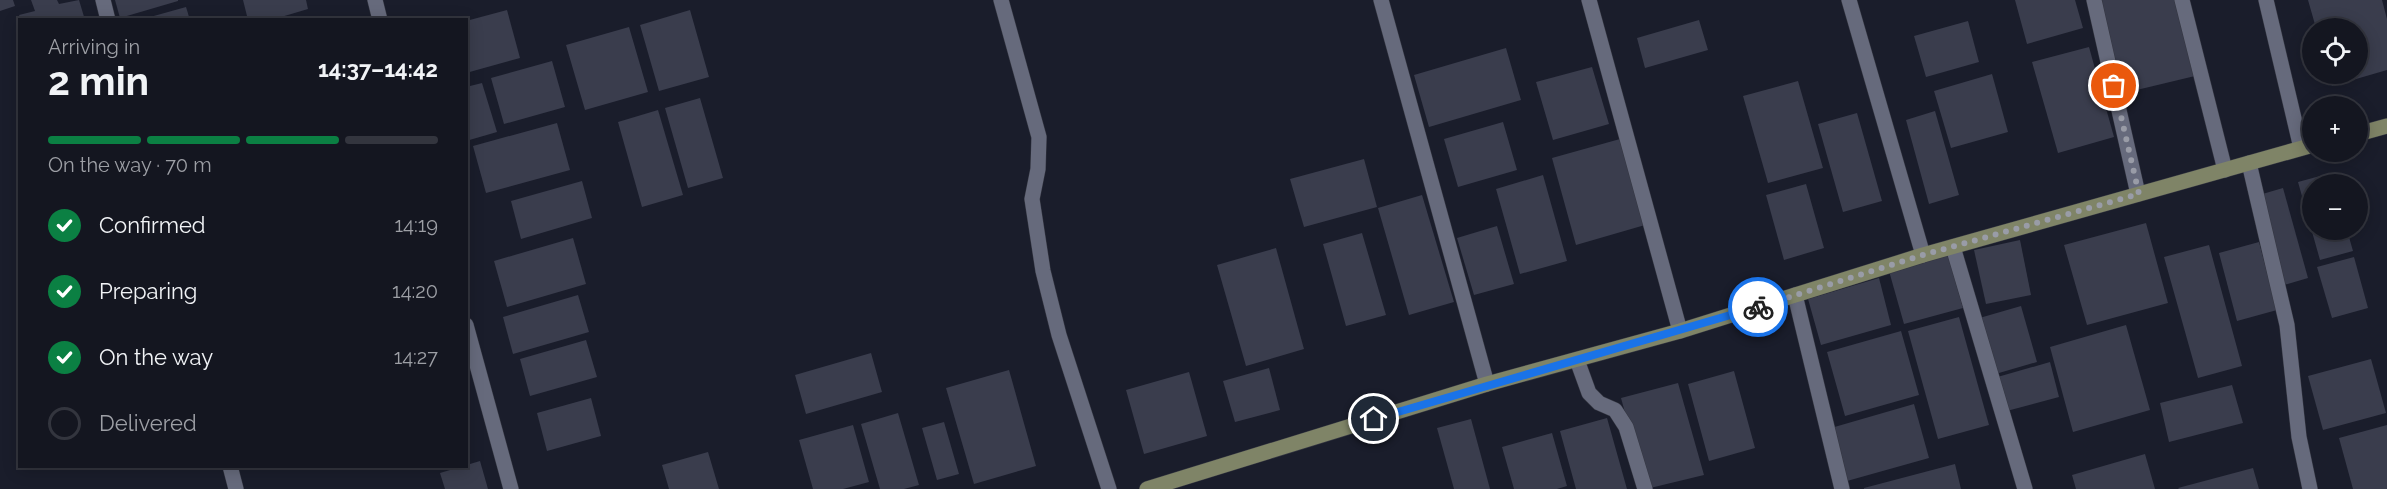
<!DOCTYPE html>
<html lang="en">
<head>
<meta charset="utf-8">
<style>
  body { margin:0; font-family:Raleway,sans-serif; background:#21232d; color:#f1f3f6; height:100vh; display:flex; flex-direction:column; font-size:22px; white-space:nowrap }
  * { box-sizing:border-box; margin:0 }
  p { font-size:20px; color:#9d9fa5 }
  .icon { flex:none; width:33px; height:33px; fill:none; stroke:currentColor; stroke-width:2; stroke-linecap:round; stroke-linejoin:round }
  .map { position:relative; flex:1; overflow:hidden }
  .details { position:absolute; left:18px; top:18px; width:450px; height:450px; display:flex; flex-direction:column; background:#141620; border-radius:0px; box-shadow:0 3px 15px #0003,0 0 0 2px #33353e }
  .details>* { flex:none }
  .fabs { position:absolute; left:2302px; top:18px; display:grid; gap:12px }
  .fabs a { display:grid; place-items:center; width:66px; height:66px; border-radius:50%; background:#141620; box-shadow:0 3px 15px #0003,0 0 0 2px #33353e; font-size:30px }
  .pin { position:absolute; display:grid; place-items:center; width:51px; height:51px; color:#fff; margin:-26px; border:3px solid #fff; border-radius:50%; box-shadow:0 2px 6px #0007 }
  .courier { position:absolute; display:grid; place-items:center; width:60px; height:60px; margin:-30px; border:4px solid #1a73e8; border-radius:50%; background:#fff; color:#222; box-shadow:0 2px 8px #0007 }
  .overview em { font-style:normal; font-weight:700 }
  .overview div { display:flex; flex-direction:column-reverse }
  .overview { display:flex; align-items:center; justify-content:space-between; height:102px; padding:0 30px }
  h1 { font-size:39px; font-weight:700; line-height:45px }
  .bar { display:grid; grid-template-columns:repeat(4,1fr); gap:9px 6px; align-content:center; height:72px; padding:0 30px }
  .bar i { height:8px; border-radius:4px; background:#33353e }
  .bar .current { background:#0b8043 }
  .bar p { grid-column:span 4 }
  ol { padding:0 30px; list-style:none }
  li { display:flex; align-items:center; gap:18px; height:66px }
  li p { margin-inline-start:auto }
  li .icon { padding:6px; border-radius:50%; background:#0b8043; color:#fff; stroke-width:4 }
  li:last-child { color:#9d9fa5 }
  li i { width:33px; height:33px; border:3px solid #33353e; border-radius:50% }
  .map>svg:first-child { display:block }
</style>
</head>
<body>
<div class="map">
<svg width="2387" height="489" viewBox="0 0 2387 489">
  <rect width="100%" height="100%" fill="#1a1d2b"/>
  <g fill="#3a3d4d">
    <polygon points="0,0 13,0 15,6 0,11"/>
    <polygon points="31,0 57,0 59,4 79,0 85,20 21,20 19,15 35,11"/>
    <polygon points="115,0 178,0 178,1 120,18"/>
    <polygon points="243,0 306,0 308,9 271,20 248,20"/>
    <polygon points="2015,0 2075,0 2083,28 2027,44"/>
    <polygon points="2098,0 2176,0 2195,76 2120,94"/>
    <polygon points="2308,0 2382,0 2387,19 2387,70 2332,86 2328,74 2358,74 2358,28 2316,28"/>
    <polygon points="186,7 190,20 144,20 143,19"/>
    <polygon points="507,10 520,58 466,73 466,21"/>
    <polygon points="690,10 709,77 659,91 640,25"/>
    <polygon points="1699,20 1708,50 1645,68 1637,38"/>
    <polygon points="1968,21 1979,62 1926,77 1914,36"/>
    <polygon points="629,27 648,92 585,110 566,45"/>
    <polygon points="2089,47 2114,137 2058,153 2032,62"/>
    <polygon points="1506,48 1521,100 1429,127 1414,75"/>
    <polygon points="552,61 565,107 504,124 491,78"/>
    <polygon points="1592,67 1609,124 1553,140 1536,82"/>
    <polygon points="1992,74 2008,132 1951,148 1934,91"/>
    <polygon points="1798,81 1823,168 1768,183 1743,96"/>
    <polygon points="482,83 497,132 466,141 466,87"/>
    <polygon points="700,98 723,178 688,188 665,108"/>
    <polygon points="658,110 683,195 642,207 618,122"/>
    <polygon points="1935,111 1959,195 1929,204 1906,120"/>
    <polygon points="1857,113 1882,201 1843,212 1818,124"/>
    <polygon points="1503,122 1517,170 1458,187 1444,139"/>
    <polygon points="557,123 570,170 486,193 473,146"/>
    <polygon points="1620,139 1645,225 1576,245 1552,158"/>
    <polygon points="1364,159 1377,207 1304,227 1290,179"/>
    <polygon points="2331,173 2335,184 2313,184 2313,230 2347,230 2353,251 2320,260 2298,182"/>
    <polygon points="1543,175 1567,261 1520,274 1496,189"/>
    <polygon points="582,181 592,218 521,239 511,201"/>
    <polygon points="1806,184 1824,248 1784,260 1766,195"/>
    <polygon points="2283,188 2308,278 2284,285 2259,195"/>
    <polygon points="1422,195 1454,302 1409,315 1378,208"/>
    <polygon points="2146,223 2168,303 2087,325 2064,245"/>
    <polygon points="1497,226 1514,284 1474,295 1457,238"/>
    <polygon points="1362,233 1386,315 1346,326 1323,244"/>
    <polygon points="573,238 586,284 507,307 494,261"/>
    <polygon points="2020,240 2031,295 1986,304 1974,250"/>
    <polygon points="2259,242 2277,310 2237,321 2219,253"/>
    <polygon points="2209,245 2242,366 2198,378 2164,257"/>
    <polygon points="1276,248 1304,349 1246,366 1217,265"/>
    <polygon points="1948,255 1963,308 1904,324 1889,271"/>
    <polygon points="2354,257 2368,308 2332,318 2317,267"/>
    <polygon points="1879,278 1891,325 1821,345 1808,299"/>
    <polygon points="578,295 589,332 513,354 503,317"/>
    <polygon points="2021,306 2037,362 1992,375 1976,319"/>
    <polygon points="1959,317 1989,425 1938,439 1908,331"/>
    <polygon points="2126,325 2150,410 2073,432 2050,347"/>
    <polygon points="1901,331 1919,395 1845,416 1827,352"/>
    <polygon points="586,340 597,377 530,396 520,359"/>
    <polygon points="871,353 882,392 806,414 795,375"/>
    <polygon points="2371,359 2386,413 2323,430 2308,376"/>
    <polygon points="2050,362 2059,397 2003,412 1994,378"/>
    <polygon points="1269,368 1280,410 1235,422 1223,381"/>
    <polygon points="1009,370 1036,466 974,484 946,388"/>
    <polygon points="1734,371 1755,448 1709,461 1688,384"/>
    <polygon points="1189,372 1207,436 1144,454 1126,390"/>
    <polygon points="1678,383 1704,475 1646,489 1621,398"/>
    <polygon points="2232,385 2243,423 2169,442 2160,403"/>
    <polygon points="591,398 601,436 547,451 537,413"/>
    <polygon points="1914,404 1929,458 1847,481 1831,428"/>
    <polygon points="898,413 919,485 904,489 880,489 861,424"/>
    <polygon points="1607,418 1627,489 1576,489 1560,431"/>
    <polygon points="1471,419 1490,489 1454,489 1437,428"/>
    <polygon points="944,422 959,474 937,480 922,428"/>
    <polygon points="853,425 869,482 843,489 813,489 799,440"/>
    <polygon points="2387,425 2387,489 2353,489 2339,438"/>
    <polygon points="1552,433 1567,486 1557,489 1514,489 1502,447"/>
    <polygon points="708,452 719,489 669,489 662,465"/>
    <polygon points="2145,454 2155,489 2076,489 2072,475"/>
    <polygon points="480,461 488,489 445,489 440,473"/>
    <polygon points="1955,464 1961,489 1864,489 1864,488"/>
    <polygon points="2253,468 2259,489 2179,489 2178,488"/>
  </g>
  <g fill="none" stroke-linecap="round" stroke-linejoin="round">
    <defs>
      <g id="street">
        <polyline points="103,0 108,20"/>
        <polyline points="375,0 380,20"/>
        <polyline points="1001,0 1039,137 1038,169 1032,199 1043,271 1059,335 1109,489"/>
        <polyline points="1381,0 1487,384"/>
        <polyline points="1589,0 1680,331"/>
        <polyline points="1849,0 1923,255"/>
        <polyline points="2094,0 2138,194"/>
        <polyline points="2182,0 2225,170"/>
        <polyline points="2266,0 2301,148"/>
        <polyline points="2249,163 2287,325 2299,437 2310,489"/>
        <polyline points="1953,247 2025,489"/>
        <polyline points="1795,295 1842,489"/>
        <polyline points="466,325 511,489"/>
        <polyline points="1577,360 1589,393 1599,403 1615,410 1626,427 1645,489"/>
        <polyline points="230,466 236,489"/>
      </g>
      <g id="secondary">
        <polyline points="2358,134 2387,126"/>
        <polyline points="1147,489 1487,384 1680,331 1923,255 2313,145"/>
      </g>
    </defs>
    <use href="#street" stroke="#353742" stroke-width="16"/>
    <use href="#secondary" stroke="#353742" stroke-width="16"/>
    <use href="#street" stroke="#666a7c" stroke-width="15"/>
    <use href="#secondary" stroke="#7f8467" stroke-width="15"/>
  </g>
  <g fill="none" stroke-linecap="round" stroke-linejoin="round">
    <polyline stroke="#999ca7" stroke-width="6" stroke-dasharray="0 10.8" points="1758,307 1923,255 2139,194 2114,86"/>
    <polyline stroke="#1a73e8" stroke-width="8" points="1374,419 1758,307"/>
  </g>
</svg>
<div class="fabs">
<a><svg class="icon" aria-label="locate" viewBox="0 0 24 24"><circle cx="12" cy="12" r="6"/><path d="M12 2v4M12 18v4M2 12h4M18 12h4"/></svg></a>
<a>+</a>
<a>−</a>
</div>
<div class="pin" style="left:2114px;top:86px;background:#ea580c"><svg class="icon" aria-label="bag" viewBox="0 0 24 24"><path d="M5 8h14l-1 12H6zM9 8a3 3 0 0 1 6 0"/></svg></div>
<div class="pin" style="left:1374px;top:419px;background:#1f2937"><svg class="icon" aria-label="home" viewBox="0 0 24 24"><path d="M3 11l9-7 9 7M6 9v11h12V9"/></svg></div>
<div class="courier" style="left:1758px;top:307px"><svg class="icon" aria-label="bike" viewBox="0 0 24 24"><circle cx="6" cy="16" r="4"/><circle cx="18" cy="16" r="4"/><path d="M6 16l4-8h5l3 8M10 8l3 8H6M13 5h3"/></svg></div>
<section class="details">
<div class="overview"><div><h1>2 min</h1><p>Arriving in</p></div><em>14:37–14:42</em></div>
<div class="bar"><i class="current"></i><i class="current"></i><i class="current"></i><i></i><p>On the way · 70 m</p></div>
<ol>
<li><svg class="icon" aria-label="check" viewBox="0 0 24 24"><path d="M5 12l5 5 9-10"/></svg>Confirmed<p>14:19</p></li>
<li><svg class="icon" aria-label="check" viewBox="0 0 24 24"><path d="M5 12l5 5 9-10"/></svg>Preparing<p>14:20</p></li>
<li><svg class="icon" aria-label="check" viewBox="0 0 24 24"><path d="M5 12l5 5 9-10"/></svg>On the way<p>14:27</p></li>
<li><i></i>Delivered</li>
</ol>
</section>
</div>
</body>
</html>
